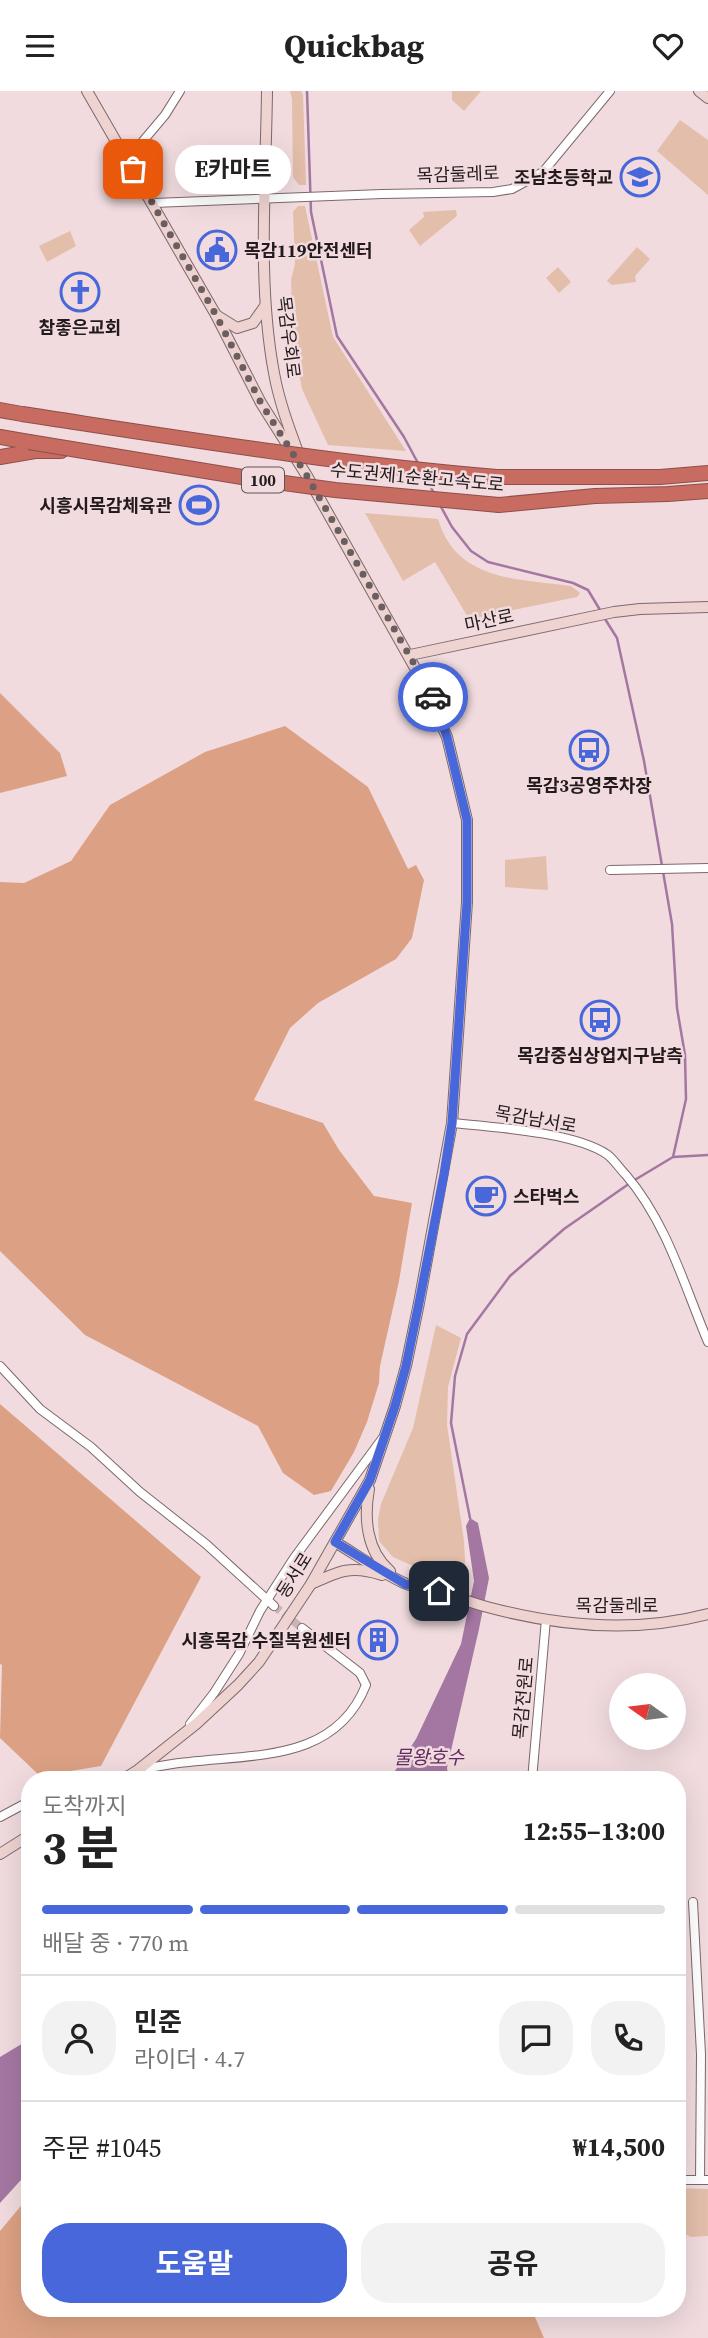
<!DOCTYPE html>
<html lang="ko">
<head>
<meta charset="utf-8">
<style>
  body { margin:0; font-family:"Source Serif 4","Noto Sans KR",serif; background:#f2f2f2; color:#222; height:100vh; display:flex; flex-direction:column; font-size:26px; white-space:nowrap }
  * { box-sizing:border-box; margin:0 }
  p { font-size:23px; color:#767676 }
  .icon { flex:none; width:38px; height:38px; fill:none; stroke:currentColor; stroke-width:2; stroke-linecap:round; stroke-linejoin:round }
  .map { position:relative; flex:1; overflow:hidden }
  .drawer { position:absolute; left:21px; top:1680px; width:665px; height:546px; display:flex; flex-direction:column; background:#fff; border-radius:28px; box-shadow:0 7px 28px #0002 }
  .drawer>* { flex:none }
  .needle { width:46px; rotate:284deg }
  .buttons { position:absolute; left:609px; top:1582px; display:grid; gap:14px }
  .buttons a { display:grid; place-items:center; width:77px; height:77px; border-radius:50%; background:#fff; box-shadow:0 7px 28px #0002; font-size:35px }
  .pin { position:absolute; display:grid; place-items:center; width:60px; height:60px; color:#fff; margin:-30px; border-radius:14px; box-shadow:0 4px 10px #0006 }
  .courier { position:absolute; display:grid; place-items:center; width:70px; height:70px; margin:-35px; border:5px solid #4767da; border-radius:50%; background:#fff; color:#222; box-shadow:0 2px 9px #0007 }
  .bubble { position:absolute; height:49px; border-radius:24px; background:#fff; box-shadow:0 7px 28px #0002; font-size:23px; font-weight:700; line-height:49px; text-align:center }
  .overview em { font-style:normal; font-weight:700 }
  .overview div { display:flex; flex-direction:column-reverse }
  .overview { display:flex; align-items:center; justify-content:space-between; height:119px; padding:0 21px }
  h1 { font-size:46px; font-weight:700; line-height:52px }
  .bar { display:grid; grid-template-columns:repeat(4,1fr); gap:10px 7px; align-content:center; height:84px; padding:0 21px }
  .bar i { height:9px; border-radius:5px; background:#e0e0e0 }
  .bar .active { background:#4767da }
  .bar p { grid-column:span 4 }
  .line { display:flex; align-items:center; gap:18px; padding:0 21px; border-top:2px solid #e0e0e0 }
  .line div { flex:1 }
  .round { display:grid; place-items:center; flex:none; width:74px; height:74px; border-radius:28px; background:#f2f2f2 }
  .primary-button { display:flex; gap:14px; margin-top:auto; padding:14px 21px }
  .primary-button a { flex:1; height:80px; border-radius:28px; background:#4767da; color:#fff; font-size:28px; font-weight:700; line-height:80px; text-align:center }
  .primary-button a+a { background:#f2f2f2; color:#222 }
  header { display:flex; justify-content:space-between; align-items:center; height:91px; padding:0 21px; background:#fff; font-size:32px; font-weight:700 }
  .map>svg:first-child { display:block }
</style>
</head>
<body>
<header><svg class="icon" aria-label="menu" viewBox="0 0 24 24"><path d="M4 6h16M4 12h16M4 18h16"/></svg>Quickbag<svg class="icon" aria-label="heart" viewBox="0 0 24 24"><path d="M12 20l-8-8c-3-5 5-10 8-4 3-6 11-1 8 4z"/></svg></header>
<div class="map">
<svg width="708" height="2247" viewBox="0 0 708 2247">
  <rect width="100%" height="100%" fill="#f1dbde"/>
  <g fill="#e3beab">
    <polygon points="290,0 301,0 303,4 306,94 299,94 293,86 292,8"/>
    <polygon points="452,0 481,0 464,20 452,9"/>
    <polygon points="680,29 708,49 708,104 657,60"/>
    <polygon points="298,115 305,115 333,246 406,360 328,354 302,298 293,251 291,189 295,173 293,121"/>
    <polygon points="456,119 457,125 420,155 409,139 424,126 423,121"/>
    <polygon points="70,140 76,155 47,171 39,155"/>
    <polygon points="637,156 650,168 635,185 636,191 612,194 607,190"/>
    <polygon points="558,176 571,191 559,202 546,187"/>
    <path d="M365,422L438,428C456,490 518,488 571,495L580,502L577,506L469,528L435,471L403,490Z"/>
    <polygon points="546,765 548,799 505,796 505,769"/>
    <polygon points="436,1234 461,1247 448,1296 447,1334 464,1450 466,1489 420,1478 393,1466 379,1450 378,1428 381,1413 413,1337"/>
    <polygon points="677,2097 708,2098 708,2145 691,2146 677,2139"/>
  </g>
  <g fill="#dca184">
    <polygon points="0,602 60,662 67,685 0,702"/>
    <polygon points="285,635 368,696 408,778 416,774 424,789 412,847 396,868 318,912 290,937 254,1009 323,1032 339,1059 374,1105 412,1112 399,1190 380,1275 379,1292 367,1331 354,1361 331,1400 314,1404 283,1382 258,1335 85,1244 0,1160 0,791 24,792 71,770 110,714 205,661"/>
    <polygon points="0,1313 201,1486 101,1675 40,1685 0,1647 2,1574 0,1573"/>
    <polygon points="30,2104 30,2217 531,2217 544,2247 0,2247 0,2140"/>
  </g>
  <g fill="#a477a2">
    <polygon points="470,1427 478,1432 489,1487 479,1538 447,1677 449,1689 389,1689 416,1648 461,1553 474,1490 466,1435"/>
    <polygon points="30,1948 30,2079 0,2112 0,1966"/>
  </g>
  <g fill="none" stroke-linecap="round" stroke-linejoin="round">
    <g stroke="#a477a2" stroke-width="2.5">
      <polyline points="307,0 311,121 337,245 404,346 419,374"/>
      <polyline points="425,386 434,402"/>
      <polyline points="440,414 452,436 471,460 488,471 573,492 588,499 600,519"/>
      <polyline points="673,1066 708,1064"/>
      <polyline points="470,1427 451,1332 455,1285 467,1243 510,1185 564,1138 633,1090 673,1066 686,1008 685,964 677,917 672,833 644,670 617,547 605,528"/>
    </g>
    <polyline stroke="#c8b4b7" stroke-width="8" stroke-dasharray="8 4" stroke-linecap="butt" points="274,1515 302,1537"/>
    <defs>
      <g id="street">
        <polyline points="127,69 165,24 180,0"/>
        <polyline points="153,112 382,103 493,101 512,98 543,81 610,0"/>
        <polyline points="610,779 708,777"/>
        <path d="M452,1032C492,1036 576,1041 608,1064C615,1070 620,1078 626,1084C667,1132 684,1194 708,1251"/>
        <polyline points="0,1275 40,1318 91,1356 140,1401 206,1453 274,1515"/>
        <polyline points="190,1633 214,1602 239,1563 260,1520 294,1467 382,1348"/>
        <path d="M141,1678C157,1676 173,1672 189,1671C256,1663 336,1670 366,1594L360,1582L302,1537"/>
        <polyline points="532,1689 546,1528"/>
        <polyline points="0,1726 30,1710"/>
        <polyline points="693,1811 701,1963 700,2089"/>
        <polyline points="677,2089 708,2089"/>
      </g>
      <g id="secondary">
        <polyline points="87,0 216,224 261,312 307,385 437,616 438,626 447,646 467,729 467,811 452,1032 419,1212 406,1275 395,1315 370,1389 311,1493 259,1571 238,1594 196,1633 138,1679 122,1689"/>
        <path d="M267,0C266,93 257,190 274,282C279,310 289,337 299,364"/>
        <polyline points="699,0 708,7"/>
        <polyline points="216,224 237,237 253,232 265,215"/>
        <polyline points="410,564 614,521 640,518 708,516"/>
        <path d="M369,1398C364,1426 366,1460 390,1480"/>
        <path d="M335,1451C357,1464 380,1481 404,1492C415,1497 429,1497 440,1501C457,1506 474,1513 491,1517C563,1536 636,1542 708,1523"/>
        <path d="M311,1493C339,1480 351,1474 382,1484"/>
        <polyline points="0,1763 30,1744"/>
      </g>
      <g id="highway">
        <polyline points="0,319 22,323"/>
        <polyline points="0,346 29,351"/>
        <polyline points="0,366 35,360 61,360"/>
        <polyline points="497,386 660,386 708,382"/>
        <polyline points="499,414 595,405 668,403 708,400"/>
      </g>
    </defs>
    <use href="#street" stroke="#7c696c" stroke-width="10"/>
    <use href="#secondary" stroke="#7c696c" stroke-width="12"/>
    <use href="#highway" stroke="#8e4f4a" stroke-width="16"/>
    <use href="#street" stroke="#fff" stroke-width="8"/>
    <use href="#secondary" stroke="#eed3d0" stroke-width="10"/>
    <use href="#highway" stroke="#c86c62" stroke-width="14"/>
    <defs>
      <g id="highway-bridge">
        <path d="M22,323C180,347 338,373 497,386"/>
        <polyline points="29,351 248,387 335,399 499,414"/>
      </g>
    </defs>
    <use href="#highway-bridge" stroke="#8e4f4a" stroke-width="16" stroke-linecap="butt"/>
    <use href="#highway-bridge" stroke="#c86c62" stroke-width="14"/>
  </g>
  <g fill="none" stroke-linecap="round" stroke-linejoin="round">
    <polyline stroke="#6a5e60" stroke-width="7" stroke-dasharray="0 12.6" points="133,78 216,224 261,312 307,385 433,606"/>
    <polyline stroke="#4767da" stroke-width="9" points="433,606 447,646 467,729 467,811 452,1032 444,1083 419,1212 406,1275 395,1315 370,1389 335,1451 405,1493 439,1500"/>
  </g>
  <defs>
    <symbol id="school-ring" viewBox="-11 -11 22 22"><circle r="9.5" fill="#f1dbde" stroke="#4767da" stroke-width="1.5"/><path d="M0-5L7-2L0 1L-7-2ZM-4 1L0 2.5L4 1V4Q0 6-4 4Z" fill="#4767da"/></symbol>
    <symbol id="civic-ring" viewBox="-11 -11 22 22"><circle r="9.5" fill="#f1dbde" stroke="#4767da" stroke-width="1.5"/><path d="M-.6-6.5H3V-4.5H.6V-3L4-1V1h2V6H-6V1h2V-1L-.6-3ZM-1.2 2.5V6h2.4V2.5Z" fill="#4767da"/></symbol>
    <symbol id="church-ring" viewBox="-11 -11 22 22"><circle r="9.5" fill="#f1dbde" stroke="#4767da" stroke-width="1.5"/><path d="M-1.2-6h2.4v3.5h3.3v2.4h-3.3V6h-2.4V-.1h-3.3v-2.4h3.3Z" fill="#4767da"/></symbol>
    <symbol id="stadium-ring" viewBox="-11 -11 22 22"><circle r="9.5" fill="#f1dbde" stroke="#4767da" stroke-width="1.5"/><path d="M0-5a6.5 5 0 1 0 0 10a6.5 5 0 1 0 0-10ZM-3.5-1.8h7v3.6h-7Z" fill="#4767da"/></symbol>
    <symbol id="bus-ring" viewBox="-11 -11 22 22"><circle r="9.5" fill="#f1dbde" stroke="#4767da" stroke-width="1.5"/><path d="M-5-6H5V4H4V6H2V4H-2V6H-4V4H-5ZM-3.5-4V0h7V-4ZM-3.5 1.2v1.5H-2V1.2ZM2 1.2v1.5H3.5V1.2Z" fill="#4767da"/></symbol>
    <symbol id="cafe-ring" viewBox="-11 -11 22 22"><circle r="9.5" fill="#f1dbde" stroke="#4767da" stroke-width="1.5"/><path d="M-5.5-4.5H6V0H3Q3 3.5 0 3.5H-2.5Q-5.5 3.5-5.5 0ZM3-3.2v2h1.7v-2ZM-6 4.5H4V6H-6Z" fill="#4767da"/></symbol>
    <symbol id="building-ring" viewBox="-11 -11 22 22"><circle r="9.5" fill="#f1dbde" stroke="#4767da" stroke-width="1.5"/><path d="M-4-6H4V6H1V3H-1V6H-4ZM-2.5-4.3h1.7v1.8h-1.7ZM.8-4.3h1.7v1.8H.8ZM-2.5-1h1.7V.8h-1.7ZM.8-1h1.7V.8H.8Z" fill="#4767da"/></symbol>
  </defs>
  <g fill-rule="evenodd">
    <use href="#school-ring" x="618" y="64" width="44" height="44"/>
    <use href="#civic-ring" x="195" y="137" width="44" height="44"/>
    <use href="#church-ring" x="58" y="179" width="44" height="44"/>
    <use href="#stadium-ring" x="177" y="392" width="44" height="44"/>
    <use href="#bus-ring" x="567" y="637" width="44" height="44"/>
    <use href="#bus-ring" x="578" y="907" width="44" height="44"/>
    <use href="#cafe-ring" x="464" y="1083" width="44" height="44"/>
    <use href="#building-ring" x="356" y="1527" width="44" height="44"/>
  </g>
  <g text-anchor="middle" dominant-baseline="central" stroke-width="5" stroke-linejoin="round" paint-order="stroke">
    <rect fill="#f1dbde" stroke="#605456" stroke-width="2" x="242" y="376.5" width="42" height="25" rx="5"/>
    <g font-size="16" font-weight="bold" fill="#221a1c">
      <text x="263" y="389">100</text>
    </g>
    <g font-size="18" fill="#221a1c" stroke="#f1dbde">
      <text transform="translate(458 83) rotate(-2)">목감둘레로</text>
      <text transform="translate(289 246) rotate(83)">목감우회로</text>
      <text transform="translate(417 386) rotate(5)">수도권제1순환고속도로</text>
      <text transform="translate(489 529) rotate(-12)">마산로</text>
      <text transform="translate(536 1028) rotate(10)">목감남서로</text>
      <text transform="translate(294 1484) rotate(-58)">동서로</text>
      <text x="617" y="1514">목감둘레로</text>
      <text transform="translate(523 1607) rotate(-85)">목감전원로</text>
    </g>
    <g font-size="18" font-weight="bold" fill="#221a1c" stroke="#f1dbde" text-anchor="end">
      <text x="613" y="86">조남초등학교</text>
      <text x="244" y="159" text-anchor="start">목감119안전센터</text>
      <text x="80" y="236" text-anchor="middle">참좋은교회</text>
      <text x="172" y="414">시흥시목감체육관</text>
      <text x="589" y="694" text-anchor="middle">목감3공영주차장</text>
      <text x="600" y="964" text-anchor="middle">목감중심상업지구남측</text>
      <text x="513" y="1105" text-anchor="start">스타벅스</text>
      <text x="351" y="1549">시흥목감 수질복원센터</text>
    </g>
    <g font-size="19" font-style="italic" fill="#622a61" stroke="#f1dbde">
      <text x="429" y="1666">물왕호수</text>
    </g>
  </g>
</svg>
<div class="buttons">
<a><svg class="needle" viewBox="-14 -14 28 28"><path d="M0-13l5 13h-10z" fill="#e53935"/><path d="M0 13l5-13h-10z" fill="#767676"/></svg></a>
</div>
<div class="pin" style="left:133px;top:78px;background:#ea580c"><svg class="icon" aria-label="bag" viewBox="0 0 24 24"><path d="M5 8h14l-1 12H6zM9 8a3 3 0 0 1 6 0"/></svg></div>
<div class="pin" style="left:439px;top:1500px;background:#1f2937"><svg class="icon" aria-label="home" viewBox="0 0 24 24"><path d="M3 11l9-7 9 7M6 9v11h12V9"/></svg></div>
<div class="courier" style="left:433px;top:606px"><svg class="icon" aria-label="car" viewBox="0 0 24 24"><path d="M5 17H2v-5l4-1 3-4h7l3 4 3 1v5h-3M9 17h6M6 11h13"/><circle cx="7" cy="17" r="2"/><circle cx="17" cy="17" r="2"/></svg></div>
<div class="bubble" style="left:175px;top:54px;width:116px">E카마트</div>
<section class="drawer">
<div class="overview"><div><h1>3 분</h1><p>도착까지</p></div><em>12:55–13:00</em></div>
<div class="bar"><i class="active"></i><i class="active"></i><i class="active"></i><i></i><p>배달 중 · 770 m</p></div>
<div class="line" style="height:126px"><a class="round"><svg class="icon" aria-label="person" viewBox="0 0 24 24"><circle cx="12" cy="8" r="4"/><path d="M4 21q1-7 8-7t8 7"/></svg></a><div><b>민준</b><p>라이더 · 4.7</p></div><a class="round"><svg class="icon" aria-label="chat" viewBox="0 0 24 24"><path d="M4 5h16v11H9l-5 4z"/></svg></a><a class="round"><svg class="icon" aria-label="phone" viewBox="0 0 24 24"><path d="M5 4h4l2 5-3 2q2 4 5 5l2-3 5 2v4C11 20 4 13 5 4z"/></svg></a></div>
<div class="line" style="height:91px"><div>주문 #1045</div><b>₩14,500</b></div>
<div class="primary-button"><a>도움말</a><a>공유</a></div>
</section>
</div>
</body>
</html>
